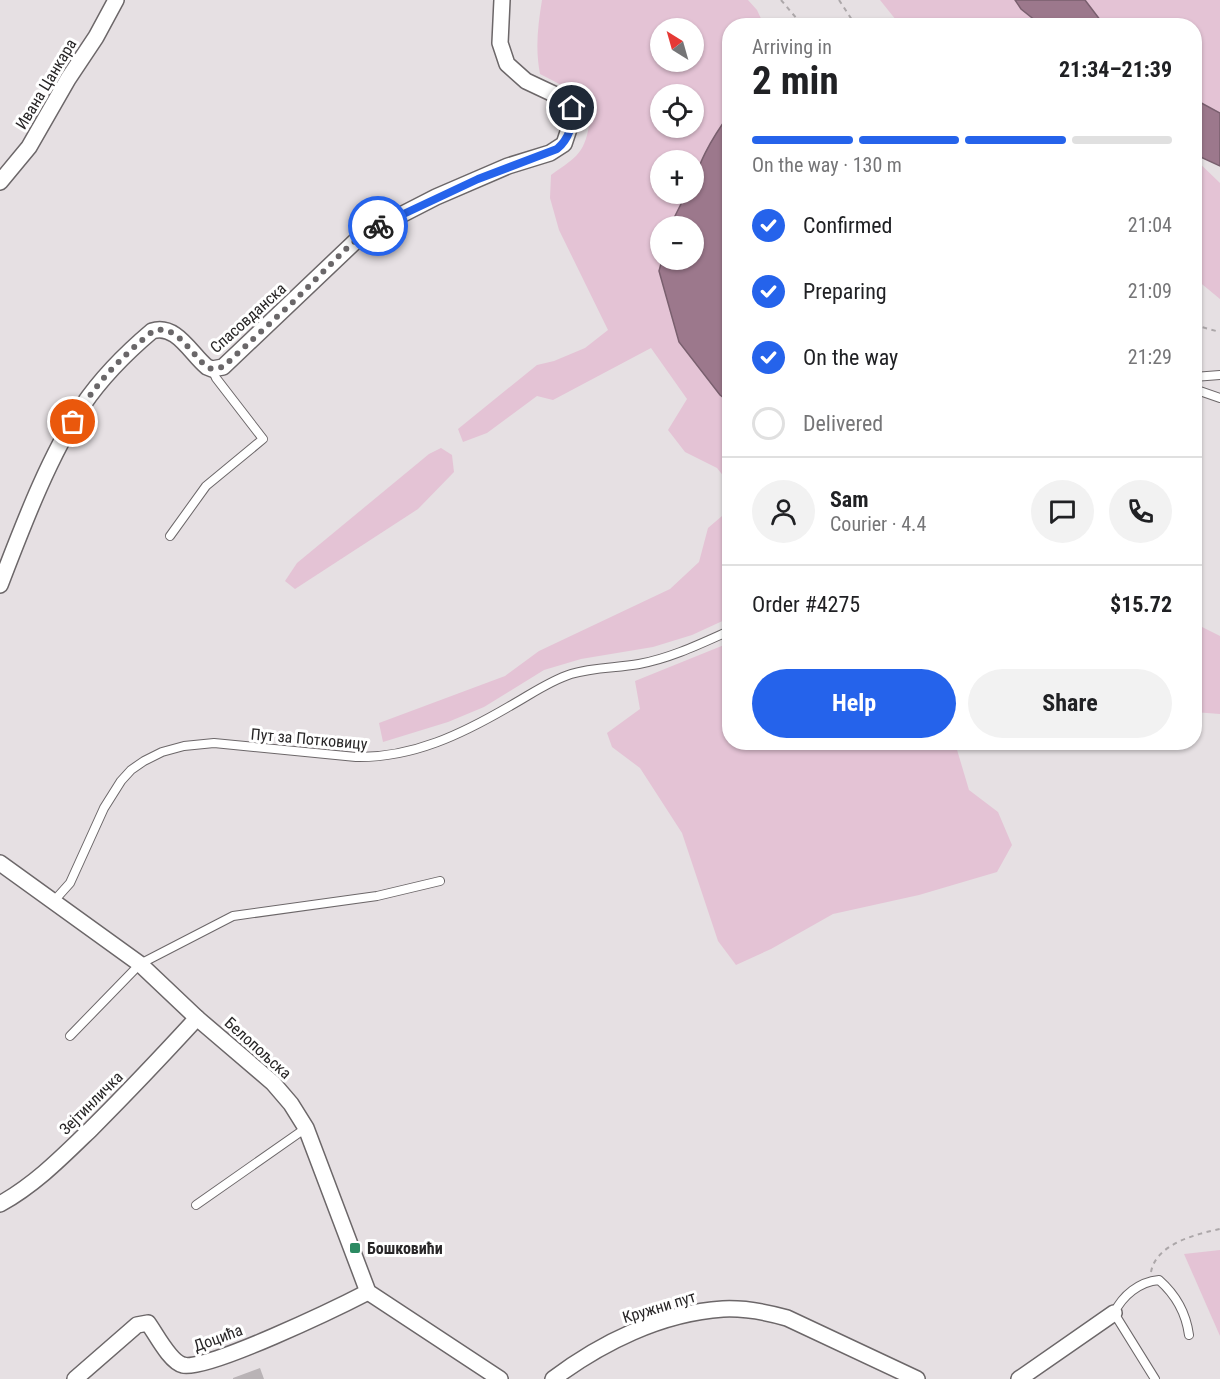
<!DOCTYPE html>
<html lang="en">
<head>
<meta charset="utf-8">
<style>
  body { margin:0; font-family:"Roboto Condensed",sans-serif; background:#f2f2f2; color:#202124; height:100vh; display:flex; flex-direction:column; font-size:22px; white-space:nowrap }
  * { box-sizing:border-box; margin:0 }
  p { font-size:20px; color:#757577 }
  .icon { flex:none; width:33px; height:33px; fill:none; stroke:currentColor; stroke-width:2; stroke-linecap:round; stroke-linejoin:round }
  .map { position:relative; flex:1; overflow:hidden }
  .sheet { position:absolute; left:722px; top:18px; width:480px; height:732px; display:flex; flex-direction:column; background:#fff; border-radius:24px; box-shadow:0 2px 4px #0004 }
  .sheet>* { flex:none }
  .needle { width:39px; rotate:323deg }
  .tools { position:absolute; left:650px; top:18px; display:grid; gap:12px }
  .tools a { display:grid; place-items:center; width:54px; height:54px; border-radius:50%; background:#fff; box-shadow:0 2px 4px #0004; font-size:30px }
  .pin { position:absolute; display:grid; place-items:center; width:51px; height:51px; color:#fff; margin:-26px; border:3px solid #fff; border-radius:50%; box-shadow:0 2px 6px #0007 }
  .courier { position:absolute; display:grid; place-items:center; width:60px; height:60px; margin:-30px; border:4px solid #2563eb; border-radius:50%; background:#fff; color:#222; box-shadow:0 2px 8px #0007 }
  .headline em { font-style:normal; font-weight:700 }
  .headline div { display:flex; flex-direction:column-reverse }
  .headline { display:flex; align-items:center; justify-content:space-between; height:102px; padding:0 30px }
  h1 { font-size:39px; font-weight:700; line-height:45px }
  .bar { display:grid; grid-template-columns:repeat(4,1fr); gap:9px 6px; align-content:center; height:72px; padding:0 30px }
  .bar i { height:8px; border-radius:4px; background:#e0e0e0 }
  .bar .current { background:#2563eb }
  .bar p { grid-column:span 4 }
  .line { display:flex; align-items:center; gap:15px; padding:0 30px; border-top:2px solid #e0e0e0 }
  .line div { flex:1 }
  .round { display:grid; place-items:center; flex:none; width:63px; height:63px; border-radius:32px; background:#f2f2f2 }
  ol { padding:0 30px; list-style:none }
  li { display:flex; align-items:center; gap:18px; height:66px }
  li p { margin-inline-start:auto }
  li .icon { padding:6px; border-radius:50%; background:#2563eb; color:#fff; stroke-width:4 }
  li:last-child { color:#757577 }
  li i { width:33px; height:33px; border:3px solid #e0e0e0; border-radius:50% }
  .cta { display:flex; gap:12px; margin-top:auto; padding:12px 30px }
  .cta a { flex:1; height:69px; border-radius:36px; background:#2563eb; color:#fff; font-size:24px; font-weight:700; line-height:69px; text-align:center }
  .cta a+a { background:#f2f2f2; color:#202124 }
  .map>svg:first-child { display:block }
</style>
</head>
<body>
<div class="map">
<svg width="1220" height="1379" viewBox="0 0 1220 1379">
  <rect width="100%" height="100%" fill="#e6e0e3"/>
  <g fill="#e4c3d5" fill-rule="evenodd">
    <path d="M542,0H748L757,10L764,25L729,26V115L718,130L693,180V160H660V194H686L670,226H660V260H662L659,271L720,395L729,402V483L717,468L685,452L668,430L687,399L651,348L553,400L537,396L487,433L463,442L458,429L537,365L554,361L585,348L608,330L559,230L550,198L551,175C578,156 585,153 590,120L573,91L540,74C535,48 538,25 542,0ZM660,28H693V62H660ZM660,94H693V128H660Z"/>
    <polygon points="880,0 1015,0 1021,9 1041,25 900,25"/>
    <polygon points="1085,0 1220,0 1220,113 1194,99 1194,26 1104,25"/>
    <polygon points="1194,158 1220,183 1220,299 1197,280 1194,280"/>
    <polygon points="441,448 452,455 454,472 418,509 295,589 285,581 297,563 429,454"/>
    <polygon points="729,510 729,618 692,635 653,647 581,659 544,670 484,707 448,722 383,742 379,723 505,676 539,651 670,589 699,562 708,528"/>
    <polygon points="1194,623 1220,636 1220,714 1194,712"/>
    <polygon points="729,643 729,742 955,743 969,790 998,812 1012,845 997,872 919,895 833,914 771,949 736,965 718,941 682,833 640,768 612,747 607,733 640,709 635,681"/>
    <polygon points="1220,1250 1220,1336 1184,1254"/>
  </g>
  <g fill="#9c788c" stroke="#795f6e" stroke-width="1.5">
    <polygon points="1015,0 1085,0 1104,25 1041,25 1021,9"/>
    <polygon points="1194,99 1220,113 1220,166 1194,154"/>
    <path d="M729,115V245L724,265L729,307V402L720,395L679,342L659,271L662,260H693V226H670L686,194H693C693,169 714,135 729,115Z"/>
  </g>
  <polygon fill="#b9b3b6" points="260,1368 264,1379 233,1379 233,1378"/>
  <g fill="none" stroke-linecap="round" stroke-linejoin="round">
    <defs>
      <g id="service">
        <polyline points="1194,377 1220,375"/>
        <polyline points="1194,389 1220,398"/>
        <polyline points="170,536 206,486 263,439 216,378 212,369"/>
        <path d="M53,902L70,883L104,808L121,781L131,770L144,761L162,752L184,746L214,743L356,757C413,758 462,734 510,706C530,695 549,681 571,674C593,667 617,668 639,664C671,658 700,644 729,631"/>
        <polyline points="70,1036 140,964 233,916 377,896 440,881"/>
        <polyline points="196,1205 306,1128"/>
        <path d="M1155,1379L1114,1313C1123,1295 1139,1282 1159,1280C1176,1295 1186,1313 1189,1335"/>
      </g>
      <g id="minor">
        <polyline points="0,182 29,147 68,79 96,37 116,0"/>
        <path d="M0,585C22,528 49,456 83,405C102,377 126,353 152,331C176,323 191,354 207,367L212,369L223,367L362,235L436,197L508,166L550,153L564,144L573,117L572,108L567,101L560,97L526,81L507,64L500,43L502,0"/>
        <polyline points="0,863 140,964 197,1018 273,1083 291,1104 306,1128 368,1292 500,1379"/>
        <path d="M0,1204C36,1184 63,1156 92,1128C128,1092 163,1055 197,1018"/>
        <path d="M75,1379L137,1325L148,1323C156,1334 170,1362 183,1365C205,1372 341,1306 368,1292"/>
        <path d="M553,1379C601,1343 661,1313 723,1309C744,1308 766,1312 787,1318L917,1379"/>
        <polyline points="1019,1379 1114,1313"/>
      </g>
    </defs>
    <use href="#service" stroke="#6c6769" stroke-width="10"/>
    <use href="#minor" stroke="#6c6769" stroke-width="18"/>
    <g stroke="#aca7a9" stroke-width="2" stroke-dasharray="4.5 4.5" stroke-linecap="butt">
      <polyline points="781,0 803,26"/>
      <polyline points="839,0 856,26"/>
      <polyline points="1194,325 1220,332"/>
      <path d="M1151,1272C1156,1244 1196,1234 1220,1229"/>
    </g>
    <use href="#service" stroke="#fff" stroke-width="8"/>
    <use href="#minor" stroke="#fff" stroke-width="15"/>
  </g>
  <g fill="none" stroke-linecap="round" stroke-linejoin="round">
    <path stroke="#6a6769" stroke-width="6" stroke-dasharray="0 10.8" d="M73,422C93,386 121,357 153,331C176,323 191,354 207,367L212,369L223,367L294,301L351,244L378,226"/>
    <path stroke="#2563eb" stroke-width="8" d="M378,226L478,179L557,149C568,140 575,123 572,108"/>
  </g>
  <rect fill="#2c8a62" stroke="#fff" stroke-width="2" x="349" y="1242" width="12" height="12" rx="3"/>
  <g text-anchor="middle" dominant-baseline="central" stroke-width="6" stroke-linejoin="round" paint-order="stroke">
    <g font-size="16" fill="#282627" stroke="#fff">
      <text transform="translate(46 84) rotate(-59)">Ивана Цанкара</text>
      <text transform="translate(248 318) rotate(-42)">Спасовданска</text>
      <text transform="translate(309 739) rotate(5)">Пут за Потковицу</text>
      <text transform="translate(258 1048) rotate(42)">Белопољска</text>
      <text transform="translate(91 1103) rotate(-45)">Зејтинличка</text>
      <text transform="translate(659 1307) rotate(-17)">Кружни пут</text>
      <text transform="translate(218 1338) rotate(-20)">Доцића</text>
    </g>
    <g font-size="16" font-weight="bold" fill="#282627" stroke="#fff" text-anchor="start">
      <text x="367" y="1248">Бошковићи</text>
    </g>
  </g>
</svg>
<div class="tools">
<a><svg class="needle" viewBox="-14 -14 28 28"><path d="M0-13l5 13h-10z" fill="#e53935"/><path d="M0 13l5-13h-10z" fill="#757577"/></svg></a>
<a><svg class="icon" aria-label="locate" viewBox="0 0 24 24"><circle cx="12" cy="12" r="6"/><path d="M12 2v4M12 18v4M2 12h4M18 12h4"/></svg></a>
<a>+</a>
<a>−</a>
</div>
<div class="pin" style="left:73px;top:422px;background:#ea580c"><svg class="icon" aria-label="bag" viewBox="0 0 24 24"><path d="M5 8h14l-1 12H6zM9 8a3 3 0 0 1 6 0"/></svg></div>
<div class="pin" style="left:572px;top:108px;background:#1f2937"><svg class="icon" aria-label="home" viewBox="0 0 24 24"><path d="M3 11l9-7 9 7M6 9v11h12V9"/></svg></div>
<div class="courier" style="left:378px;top:226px"><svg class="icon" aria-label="bike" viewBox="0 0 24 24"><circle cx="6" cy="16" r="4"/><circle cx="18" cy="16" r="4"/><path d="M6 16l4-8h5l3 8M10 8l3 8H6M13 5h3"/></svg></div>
<section class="sheet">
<div class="headline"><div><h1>2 min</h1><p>Arriving in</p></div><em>21:34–21:39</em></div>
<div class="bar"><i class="current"></i><i class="current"></i><i class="current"></i><i></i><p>On the way · 130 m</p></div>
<ol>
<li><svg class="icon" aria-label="check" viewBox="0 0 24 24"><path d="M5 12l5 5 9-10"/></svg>Confirmed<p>21:04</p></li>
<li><svg class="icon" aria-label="check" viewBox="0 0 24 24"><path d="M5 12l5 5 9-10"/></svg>Preparing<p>21:09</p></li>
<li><svg class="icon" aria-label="check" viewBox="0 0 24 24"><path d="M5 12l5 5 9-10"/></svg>On the way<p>21:29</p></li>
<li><i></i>Delivered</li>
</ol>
<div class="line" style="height:108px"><a class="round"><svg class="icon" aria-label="person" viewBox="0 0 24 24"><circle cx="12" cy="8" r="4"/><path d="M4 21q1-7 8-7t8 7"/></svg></a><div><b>Sam</b><p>Courier · 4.4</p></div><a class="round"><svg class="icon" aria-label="chat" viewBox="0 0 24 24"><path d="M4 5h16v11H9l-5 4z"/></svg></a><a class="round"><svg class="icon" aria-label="phone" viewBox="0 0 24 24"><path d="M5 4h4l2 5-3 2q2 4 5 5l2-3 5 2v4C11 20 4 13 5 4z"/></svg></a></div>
<div class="line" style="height:78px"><div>Order #4275</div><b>$15.72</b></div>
<div class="cta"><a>Help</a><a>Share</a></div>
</section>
</div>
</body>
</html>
